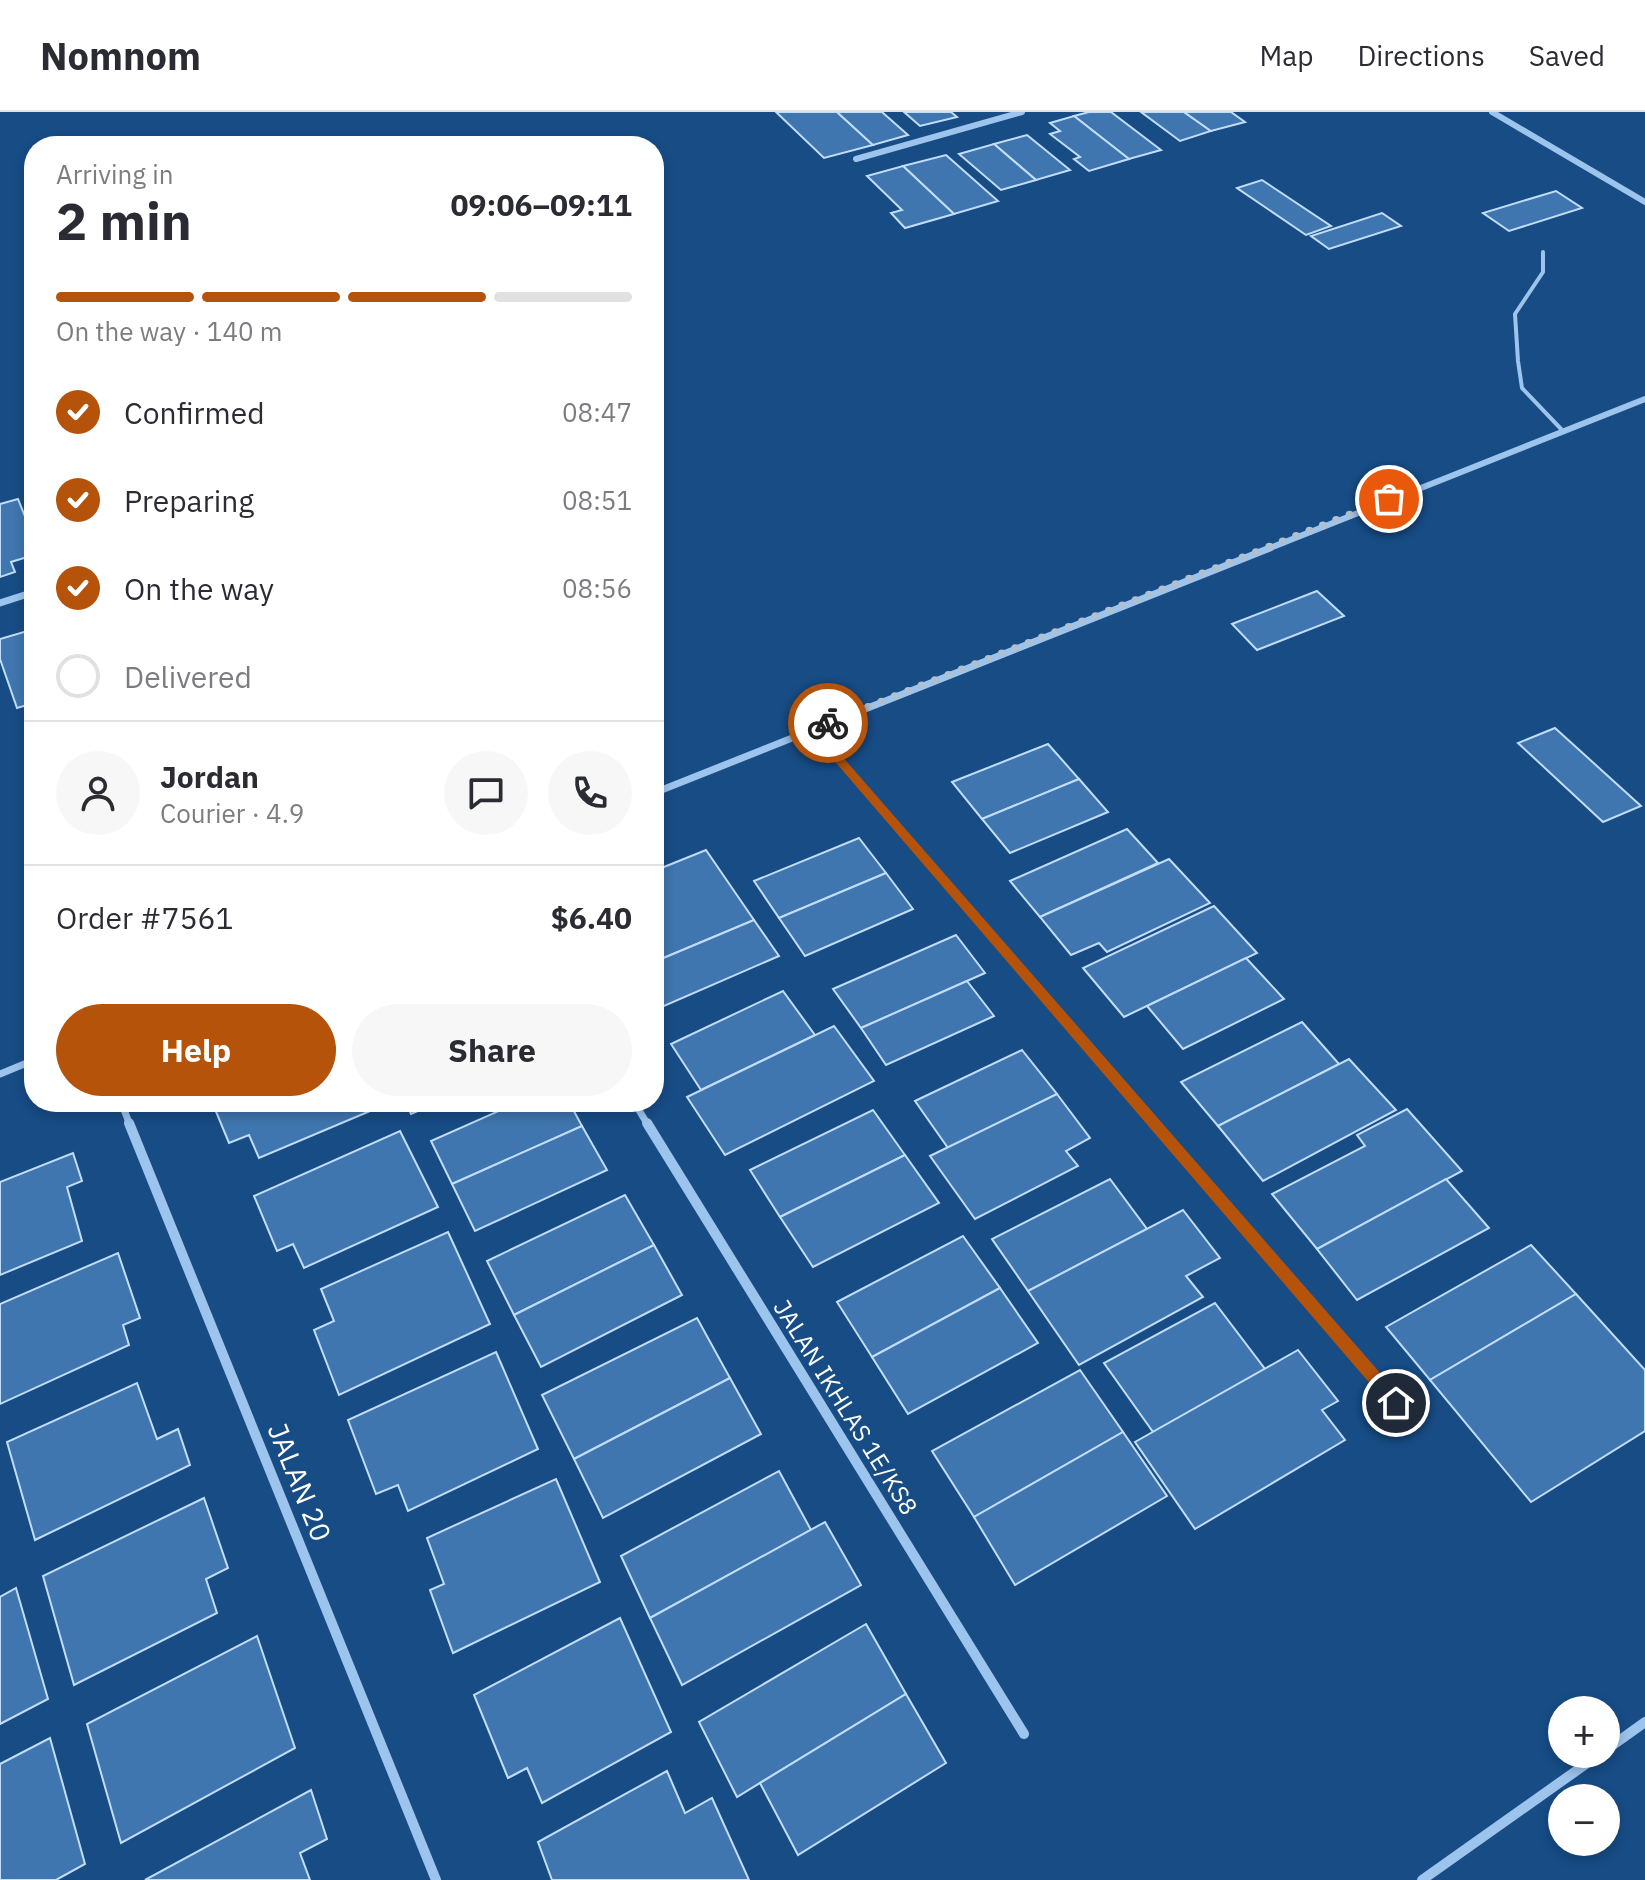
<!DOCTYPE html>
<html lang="en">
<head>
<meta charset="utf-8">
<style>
  body { margin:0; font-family:"IBM Plex Sans",sans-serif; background:#f7f7f7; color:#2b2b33; height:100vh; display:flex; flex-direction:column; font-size:30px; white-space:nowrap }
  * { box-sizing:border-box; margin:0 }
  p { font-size:26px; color:#7c7c81 }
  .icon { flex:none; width:44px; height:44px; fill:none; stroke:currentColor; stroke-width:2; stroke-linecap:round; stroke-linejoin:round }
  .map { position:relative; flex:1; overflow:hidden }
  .side { position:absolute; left:24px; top:24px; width:640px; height:976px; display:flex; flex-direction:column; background:#fff; border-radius:32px; box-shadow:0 4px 12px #0003 }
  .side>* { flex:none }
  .controls { position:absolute; left:1548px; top:1584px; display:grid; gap:16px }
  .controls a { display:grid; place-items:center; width:72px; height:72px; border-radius:50%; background:#fff; box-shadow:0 4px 12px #0003; font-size:40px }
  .pin { position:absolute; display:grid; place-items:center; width:68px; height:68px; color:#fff; margin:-34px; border:4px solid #fff; border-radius:50%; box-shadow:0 2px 8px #0007 }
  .courier { position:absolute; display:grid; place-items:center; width:80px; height:80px; margin:-40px; border:6px solid #b45309; border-radius:50%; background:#fff; color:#222; box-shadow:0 2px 10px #0007 }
  .overview em { font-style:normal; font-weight:700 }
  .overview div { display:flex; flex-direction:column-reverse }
  .overview { display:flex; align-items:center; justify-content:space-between; height:136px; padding:0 32px }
  h1 { font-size:52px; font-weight:700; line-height:60px }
  .bar { display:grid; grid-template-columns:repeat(4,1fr); gap:12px 8px; align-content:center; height:96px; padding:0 32px }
  .bar i { height:10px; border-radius:6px; background:#e1e1e2 }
  .bar .current { background:#b45309 }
  .bar p { grid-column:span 4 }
  .line { display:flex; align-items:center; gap:20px; padding:0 32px; border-top:2px solid #e1e1e2 }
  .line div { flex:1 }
  .round { display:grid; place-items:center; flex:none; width:84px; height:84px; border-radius:42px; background:#f7f7f7 }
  ol { padding:0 32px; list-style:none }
  li { display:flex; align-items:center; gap:24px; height:88px }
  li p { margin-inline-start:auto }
  li .icon { padding:8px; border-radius:50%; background:#b45309; color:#fff; stroke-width:4 }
  li:last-child { color:#7c7c81 }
  li i { width:44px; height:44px; border:4px solid #e1e1e2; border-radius:50% }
  .cta { display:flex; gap:16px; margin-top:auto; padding:16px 32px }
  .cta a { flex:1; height:92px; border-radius:48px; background:#b45309; color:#fff; font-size:32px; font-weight:700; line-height:92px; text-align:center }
  .cta a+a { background:#f7f7f7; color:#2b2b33 }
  header { display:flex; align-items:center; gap:48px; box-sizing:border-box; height:112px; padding:0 40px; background:#fff; border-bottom:2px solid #e1e1e2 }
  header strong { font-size:38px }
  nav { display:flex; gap:44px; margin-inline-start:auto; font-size:28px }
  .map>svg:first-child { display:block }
</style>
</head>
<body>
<header>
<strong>Nomnom</strong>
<nav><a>Map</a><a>Directions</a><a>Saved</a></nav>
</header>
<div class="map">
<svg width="1645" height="1768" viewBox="0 0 1645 1768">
  <rect width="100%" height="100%" fill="#174c85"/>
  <g fill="#3f76af" stroke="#c2ddfa" stroke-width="2">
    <polygon points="776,0 837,0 873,33 824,46"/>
    <polygon points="837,0 882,0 908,23 873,33"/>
    <polygon points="904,0 951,0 957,5 920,14"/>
    <polygon points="1089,0 1111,0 1161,38 1129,47 1074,4"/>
    <polygon points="1141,0 1184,0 1211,19 1180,29"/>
    <polygon points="1184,0 1231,0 1245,10 1211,19"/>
    <polygon points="1074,4 1129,47 1089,59 1074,47 1080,45 1050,22 1060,19 1050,11"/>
    <polygon points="1027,23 1070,58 1036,68 994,32"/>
    <polygon points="994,32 1036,68 1001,78 959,42"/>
    <polygon points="946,43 998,89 954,102 903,54"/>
    <polygon points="903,54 954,102 905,116 891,101 902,98 867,64"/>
    <polygon points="1262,68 1331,114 1306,123 1237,76"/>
    <polygon points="1556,79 1582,96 1509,119 1483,101"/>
    <polygon points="1382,101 1401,114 1329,137 1311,124"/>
    <polygon points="18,387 34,427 34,443 11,450 15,460 0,465 0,392"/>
    <polygon points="1317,479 1344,504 1257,538 1232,512"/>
    <polygon points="34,517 34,591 17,596 0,547 0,527"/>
    <polygon points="1555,616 1641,694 1603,710 1518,631"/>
    <polygon points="1048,632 1079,667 982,707 952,670"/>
    <polygon points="1079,667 1108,700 1010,741 982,707"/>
    <polygon points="1127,717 1158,751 1040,805 1010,769"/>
    <polygon points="859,726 886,761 779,806 754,769"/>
    <polygon points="706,738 754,808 654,850 654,759"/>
    <polygon points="1169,747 1210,791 1107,840 1099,831 1071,843 1040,805"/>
    <polygon points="886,761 913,797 805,844 779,806"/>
    <polygon points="1214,794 1257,841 1124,905 1083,856"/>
    <polygon points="754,808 779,844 657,897 654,892 654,850"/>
    <polygon points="956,823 985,861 861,916 833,877"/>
    <polygon points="1246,846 1284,887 1183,937 1147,894"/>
    <polygon points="967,869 994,904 886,953 861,916"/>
    <polygon points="783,879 815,923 701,978 671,932"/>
    <polygon points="1302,910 1339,952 1218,1014 1181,970"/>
    <polygon points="834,914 874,969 725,1043 687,985"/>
    <polygon points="1022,938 1057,982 948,1036 915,989"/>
    <polygon points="1349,947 1396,998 1263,1069 1218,1014"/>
    <polygon points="1057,982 1090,1026 1066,1039 1078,1054 975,1107 930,1044"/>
    <polygon points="212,990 389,990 389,991 259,1046 249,1023 229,1031"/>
    <polygon points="406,990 439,990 411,1002"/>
    <polygon points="519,990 569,990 582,1014 452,1072 431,1029"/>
    <polygon points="1407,997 1462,1059 1317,1137 1272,1082 1365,1034 1357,1023"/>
    <polygon points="873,998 905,1043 780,1105 750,1058"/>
    <polygon points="582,1014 607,1058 475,1119 452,1072"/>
    <polygon points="400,1019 438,1095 304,1156 293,1132 277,1139 254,1084"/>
    <polygon points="73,1041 82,1069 67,1075 82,1129 0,1163 0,1070"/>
    <polygon points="905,1043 939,1091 813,1155 780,1105"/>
    <polygon points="1110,1067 1147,1117 1028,1179 992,1127"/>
    <polygon points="1446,1067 1489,1116 1357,1188 1317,1137"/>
    <polygon points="625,1083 654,1133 514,1203 487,1149"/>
    <polygon points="1183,1098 1220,1146 1186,1164 1203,1185 1079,1253 1028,1179"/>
    <polygon points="448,1120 490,1212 339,1283 314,1218 334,1209 321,1177"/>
    <polygon points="963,1124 1000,1176 872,1245 837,1190"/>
    <polygon points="654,1133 682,1183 541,1255 514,1203"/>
    <polygon points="1531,1133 1576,1182 1430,1268 1386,1215"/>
    <polygon points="118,1141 140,1206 123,1213 129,1233 0,1292 0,1192"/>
    <polygon points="1000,1176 1038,1231 908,1302 872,1245"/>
    <polygon points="1576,1182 1645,1258 1645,1319 1531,1390 1430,1268"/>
    <polygon points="1215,1191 1265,1257 1153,1320 1104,1251"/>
    <polygon points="697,1206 730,1266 574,1347 542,1283"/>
    <polygon points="1298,1238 1338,1289 1322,1298 1345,1328 1195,1417 1135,1330"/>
    <polygon points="496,1240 538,1337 408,1399 398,1373 376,1382 348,1308"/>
    <polygon points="1080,1258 1123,1320 974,1405 932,1339"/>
    <polygon points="730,1266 761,1322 603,1406 574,1347"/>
    <polygon points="137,1271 157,1327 178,1317 190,1353 35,1428 7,1330"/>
    <polygon points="1123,1320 1167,1384 1015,1473 974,1405"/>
    <polygon points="779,1359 811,1418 650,1506 621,1444"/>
    <polygon points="556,1367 600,1470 453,1541 430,1478 444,1472 427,1426"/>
    <polygon points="204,1386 228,1456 206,1467 217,1501 74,1573 43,1464"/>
    <polygon points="825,1410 861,1473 682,1573 650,1506"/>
    <polygon points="16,1476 48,1587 0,1612 0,1485"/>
    <polygon points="620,1506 671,1620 542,1691 527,1656 508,1666 474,1583"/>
    <polygon points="866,1512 906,1582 737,1685 699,1610"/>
    <polygon points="257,1524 295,1636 121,1731 87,1612"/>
    <polygon points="906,1582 946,1651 798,1743 760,1671"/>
    <polygon points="50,1626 85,1752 56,1768 0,1768 0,1652"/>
    <polygon points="667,1659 685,1701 712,1686 749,1768 552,1768 538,1730"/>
    <polygon points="311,1678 327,1727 300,1741 310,1768 145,1768"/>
  </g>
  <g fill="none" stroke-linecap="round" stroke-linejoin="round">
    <polyline stroke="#9cc4ed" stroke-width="4" points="1543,140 1543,160 1515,202 1518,249 1522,276 1562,318"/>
    <g stroke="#9cc4ed" stroke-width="6">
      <polyline points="1492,0 1645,90"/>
      <polyline points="856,47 1022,0"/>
      <polyline points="1265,438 1645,287"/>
    </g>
    <g stroke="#9cc4ed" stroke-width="7">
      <polyline points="0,491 34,480"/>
      <polyline points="812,617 1155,1013"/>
      <polyline points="654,681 1270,436"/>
      <polyline points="0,962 34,948"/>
      <polyline points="121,990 130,1013"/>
      <polyline points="634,990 648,1013"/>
    </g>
    <g stroke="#9cc4ed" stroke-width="10">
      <polyline points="129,1011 436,1768"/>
      <polyline points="647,1011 1024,1622"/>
      <polyline points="1153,1011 1396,1291"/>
      <polyline points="1606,1638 1645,1610"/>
      <polyline points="1422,1768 1600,1642"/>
    </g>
  </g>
  <polygon fill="#b45309" points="828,607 834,611 820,619 1402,1286 1402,1296 1391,1296 807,617"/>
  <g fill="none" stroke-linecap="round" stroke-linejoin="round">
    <polyline stroke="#aec0d4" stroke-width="8" stroke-dasharray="0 14.4" points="828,611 1389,387"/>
  </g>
  <g text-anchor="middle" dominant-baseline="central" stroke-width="6" stroke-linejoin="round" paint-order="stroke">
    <g font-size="24" fill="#fff" stroke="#174c85">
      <text transform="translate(846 1295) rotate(58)">JALAN IKHLAS 1E/KS8</text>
    </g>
    <g font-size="28" fill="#fff" stroke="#174c85">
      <text transform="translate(300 1370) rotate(68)">JALAN 20</text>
    </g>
  </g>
</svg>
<div class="controls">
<a>+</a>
<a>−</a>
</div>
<div class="pin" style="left:1389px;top:387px;background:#ea580c"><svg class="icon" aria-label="bag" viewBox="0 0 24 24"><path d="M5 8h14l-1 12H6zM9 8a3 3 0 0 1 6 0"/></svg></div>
<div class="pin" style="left:1396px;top:1291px;background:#1f2937"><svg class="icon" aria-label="home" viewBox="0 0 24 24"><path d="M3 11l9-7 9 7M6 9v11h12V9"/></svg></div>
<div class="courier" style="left:828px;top:611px"><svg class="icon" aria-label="bike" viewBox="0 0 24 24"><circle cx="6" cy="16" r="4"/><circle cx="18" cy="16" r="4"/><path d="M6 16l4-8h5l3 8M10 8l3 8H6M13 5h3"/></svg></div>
<section class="side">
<div class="overview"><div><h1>2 min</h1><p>Arriving in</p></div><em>09:06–09:11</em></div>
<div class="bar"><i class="current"></i><i class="current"></i><i class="current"></i><i></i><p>On the way · 140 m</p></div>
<ol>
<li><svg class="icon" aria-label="check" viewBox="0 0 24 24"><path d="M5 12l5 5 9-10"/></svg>Confirmed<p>08:47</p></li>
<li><svg class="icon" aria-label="check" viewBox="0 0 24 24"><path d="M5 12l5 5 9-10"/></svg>Preparing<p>08:51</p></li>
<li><svg class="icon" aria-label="check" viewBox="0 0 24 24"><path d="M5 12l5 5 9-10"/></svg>On the way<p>08:56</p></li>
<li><i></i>Delivered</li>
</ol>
<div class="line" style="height:144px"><a class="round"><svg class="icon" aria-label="person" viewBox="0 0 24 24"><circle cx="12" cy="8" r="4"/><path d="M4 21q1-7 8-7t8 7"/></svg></a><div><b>Jordan</b><p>Courier · 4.9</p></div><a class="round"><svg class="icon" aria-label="chat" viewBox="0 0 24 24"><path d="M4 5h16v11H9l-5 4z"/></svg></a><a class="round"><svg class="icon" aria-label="phone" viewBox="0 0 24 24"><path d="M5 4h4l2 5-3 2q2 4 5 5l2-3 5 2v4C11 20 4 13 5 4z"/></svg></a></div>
<div class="line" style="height:104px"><div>Order #7561</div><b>$6.40</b></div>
<div class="cta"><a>Help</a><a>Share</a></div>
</section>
</div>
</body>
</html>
